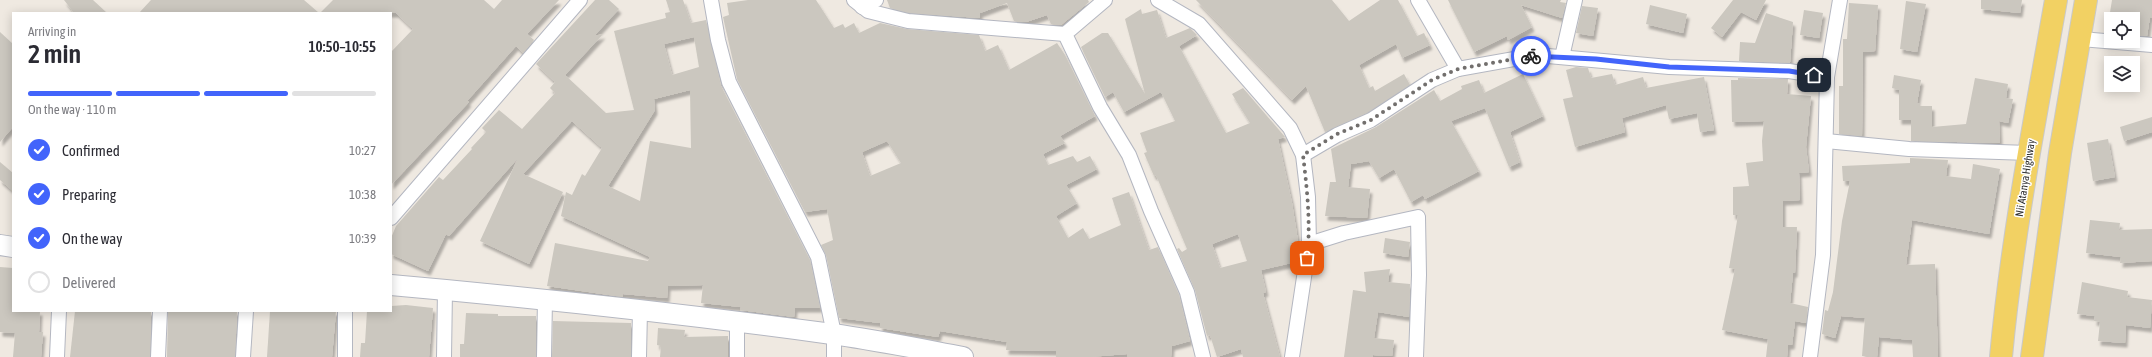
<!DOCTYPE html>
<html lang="en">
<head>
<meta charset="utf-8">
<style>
  body { margin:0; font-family:"Asap Condensed",sans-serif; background:#f2f2f3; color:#2b2b33; height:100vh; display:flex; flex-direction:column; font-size:15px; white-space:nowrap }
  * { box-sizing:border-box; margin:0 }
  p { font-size:13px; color:#7c7c81 }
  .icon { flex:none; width:22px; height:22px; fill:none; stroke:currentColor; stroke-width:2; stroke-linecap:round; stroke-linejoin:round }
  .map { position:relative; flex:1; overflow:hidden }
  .drawer { position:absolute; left:12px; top:12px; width:380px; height:300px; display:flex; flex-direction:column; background:#fff; border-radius:0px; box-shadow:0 2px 10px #0003 }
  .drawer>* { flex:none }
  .tools { position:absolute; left:2104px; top:12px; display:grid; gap:8px }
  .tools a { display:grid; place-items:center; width:36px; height:36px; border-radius:0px; background:#fff; box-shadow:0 2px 10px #0003; font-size:20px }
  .pin { position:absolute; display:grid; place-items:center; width:34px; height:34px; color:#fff; margin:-17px; border-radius:8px; box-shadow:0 2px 6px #0006 }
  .courier { position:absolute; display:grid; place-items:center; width:40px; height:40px; margin:-20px; border:3px solid #4264fb; border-radius:50%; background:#fff; color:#222; box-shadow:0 1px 5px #0007 }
  .overview em { font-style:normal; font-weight:600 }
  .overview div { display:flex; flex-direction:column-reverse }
  .overview { display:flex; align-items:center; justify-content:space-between; height:68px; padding:0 16px }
  h1 { font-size:26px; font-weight:600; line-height:30px }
  .bar { display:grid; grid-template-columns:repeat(4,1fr); gap:6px 4px; align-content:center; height:48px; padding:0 16px }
  .bar i { height:5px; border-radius:3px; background:#e1e1e2 }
  .bar .selected { background:#4264fb }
  .bar p { grid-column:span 4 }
  ol { padding:0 16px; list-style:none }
  li { display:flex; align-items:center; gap:12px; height:44px }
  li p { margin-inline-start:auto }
  li .icon { padding:4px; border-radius:50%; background:#4264fb; color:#fff; stroke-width:4 }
  li:last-child { color:#7c7c81 }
  li i { width:22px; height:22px; border:2px solid #e1e1e2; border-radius:50% }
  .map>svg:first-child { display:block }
</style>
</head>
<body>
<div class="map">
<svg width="2152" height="357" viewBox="0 0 2152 357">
  <defs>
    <filter id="shadow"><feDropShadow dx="2.5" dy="4.5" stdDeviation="1" flood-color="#0004"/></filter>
  </defs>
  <rect width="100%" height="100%" fill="#efe9e1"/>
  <g fill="#cbc7bf" fill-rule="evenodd" filter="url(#shadow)">
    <polygon points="64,0 93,0 107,13 74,13"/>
    <polygon points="151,0 304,0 319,13 139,13"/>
    <polygon points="333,0 484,0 494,9 502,0 559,0 527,34 534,40 523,53 516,46 467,101 469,102 391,185 391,52 413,29 396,13 320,13"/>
    <path d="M595,0H609L619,9L594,36L603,34L565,75L606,113L634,110L614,31L666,18L665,13L670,12L666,0H683L691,23L706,20L721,86L810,260L820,308H795L794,317L740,310L741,307L701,303L703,285L668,286L667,298L623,294V297L547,286L555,243L648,261L650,257L561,216L566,192L572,195L582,174L585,176L602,148L572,121L523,174L563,192L529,264L480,241L518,158L449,236L446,234L428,271L391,254V238L396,226L439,177L443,180L472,149L471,148L486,132L482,128L499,110L522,129L555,93L550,88L555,82L536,64ZM694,37L699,67L672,75L664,44ZM690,90L691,148L650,141L640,201L608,186L655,110L654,99Z"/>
    <path d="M748,0H816L834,28L843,24L845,28L854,23L859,33L880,23L907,29L979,35L985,51L998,45L1009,70L1057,43L1065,55L1095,116L1060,136L1065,143L1043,154L1048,165L1073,156L1077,162L1090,156L1097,169L1066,185L1077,203L1056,216L1068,238L1083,228L1089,239L1121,225L1112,198L1129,192L1149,250L1158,247L1179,295L1190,341L1172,346L1171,357H1127V354L1089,357H1056V351L1006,350L1007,342L940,331L938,337L880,328V323L839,318L826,255L821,245L833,240L827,209L805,212L737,79L723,17L729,15L727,3ZM887,141L901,163L870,176L862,152Z"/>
    <polygon points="887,0 1088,0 1089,2 1061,25 1051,24 1047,15 1026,22 1014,21 1007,3 980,13 980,18 909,13 890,8"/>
    <polygon points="1196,0 1332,0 1349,21 1380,0 1398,0 1417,36 1424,33 1430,45 1402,58 1396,44 1359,65 1369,88 1373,86 1375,91 1404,74 1410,85 1367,113 1325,132 1306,86 1292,100"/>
    <polygon points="1448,0 1561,0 1560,2 1566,3 1562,18 1521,5 1532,27 1508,40 1507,36 1474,52"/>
    <polygon points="1733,0 1766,0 1756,20 1741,12 1722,37 1711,28"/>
    <polygon points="1981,0 2022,0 2020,13 1981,9"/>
    <polygon points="2112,0 2152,0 2152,18 2150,17 2147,36 2133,35 2133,19 2111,19 2111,31 2107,31"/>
    <polygon points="1906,1 1926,4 1917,52 1900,49"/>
    <polygon points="1849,3 1878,5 1875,51 1863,52 1862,136 1839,134 1839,86 1843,86 1843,39 1847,39"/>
    <polygon points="1650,5 1687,14 1683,33 1646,24"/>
    <polygon points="1582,6 1598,8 1593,36 1576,33"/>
    <path d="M1141,9L1142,14L1157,10L1166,38L1190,28L1197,35L1179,46L1226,133L1250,123L1232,94L1243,88L1285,137L1278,139L1292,203L1298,241L1291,243L1296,262L1261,270L1266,292L1263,293L1280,357H1243L1241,349L1217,357L1210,335L1207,336L1195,290L1177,249L1179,248L1182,252L1187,249L1156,175L1154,176L1144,153L1147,152L1140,133L1175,121L1161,92L1124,112L1113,92L1105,97L1081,47L1102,33H1108L1145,94L1125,19ZM1238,234L1247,261L1220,268L1212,244Z"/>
    <polygon points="1804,10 1823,13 1819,38 1800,35"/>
    <polygon points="1766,13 1793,22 1790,63 1739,61 1740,42 1755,43"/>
    <polygon points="0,32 13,44 13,127 0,142"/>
    <polygon points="1576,67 1588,68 1591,78 1612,74 1615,85 1643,77 1646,88 1704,77 1714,130 1700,132 1697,113 1669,119 1666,105 1622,118 1625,132 1575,147 1563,99 1573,97 1566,70"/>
    <polygon points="1523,74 1543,116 1510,132 1520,162 1509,167 1485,108 1451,121 1479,171 1425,199 1423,195 1411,202 1394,169 1379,178 1369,161 1351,164 1348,187 1370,189 1367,218 1325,216 1330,182 1336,182 1331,149 1376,127 1434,90 1440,101 1462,89 1461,86 1479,80 1484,93"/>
    <polygon points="1894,75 1921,80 1917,103 1920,103 1920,106 1932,106 1932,127 1966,124 1975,78 2008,84 2006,98 2013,99 2008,123 1999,121 2000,143 1911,141 1911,120 1899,120 1899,90 1892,88"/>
    <polygon points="1738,78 1788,79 1787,94 1811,96 1806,147 1809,172 1799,173 1800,200 1783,201 1783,227 1797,227 1795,273 1793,273 1790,303 1808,307 1806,323 1795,321 1792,345 1788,345 1787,357 1766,357 1768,339 1722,330 1735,269 1729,268 1738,215 1733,215 1733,187 1749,186 1746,163 1763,161 1762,141 1764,121 1732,122 1731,80 1738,80"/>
    <polygon points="2152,117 2152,132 2124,141 2120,127"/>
    <polygon points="2108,139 2115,177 2093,181 2087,143"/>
    <polygon points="1910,158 1948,160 1946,176 1971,179 1973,164 2000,169 1989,234 1912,220 1906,265 1935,264 1938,357 1913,357 1912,340 1879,337 1877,357 1862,356 1865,318 1841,316 1835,338 1822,334 1825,310 1828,311 1833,292 1842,221 1850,181 1843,181 1842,166 1910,163"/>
    <polygon points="0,162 13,173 13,191 0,180"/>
    <polygon points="2090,220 2120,223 2119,230 2152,229 2152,261 2120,263 2121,257 2086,253"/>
    <polygon points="1385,238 1410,242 1408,257 1383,253"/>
    <polygon points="0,267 13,268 13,311 40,311 39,332 43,332 41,357 13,357 15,333 0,332"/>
    <polygon points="1390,269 1388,282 1410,284 1409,317 1378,312 1374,338 1394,340 1392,356 1373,355 1373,357 1344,357 1353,290 1366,292 1364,272"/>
    <polygon points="2082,282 2128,291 2127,297 2152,300 2150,328 2126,325 2125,343 2098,341 2100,322 2094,321 2095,316 2077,314"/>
    <polygon points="406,305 433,308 429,357 360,357 361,343 365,343 367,311 391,311 391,306"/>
    <polygon points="75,311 151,311 150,357 70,357"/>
    <polygon points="168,311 237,311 235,357 167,357"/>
    <polygon points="270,311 336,311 332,357 267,357"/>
    <polygon points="466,313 498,314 498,316 536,316 536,357 460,357 460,344 464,344"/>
    <polygon points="553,321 631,323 631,357 552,357"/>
    <polygon points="658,328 685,330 684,337 728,336 728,357 660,357 661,346 657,345"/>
  </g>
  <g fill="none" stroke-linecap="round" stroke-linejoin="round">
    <defs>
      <g id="street">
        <polyline points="711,0 718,40 729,82 818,257 834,334 834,357"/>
        <polyline points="854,0 868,11 908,21 1065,34"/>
        <polyline points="1105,0 1065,34 1100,107 1129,155 1151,211 1187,292 1203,357"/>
        <polyline points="1158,0 1199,24 1290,128 1303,155 1308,197 1309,244 1292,357"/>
        <polyline points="1418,0 1458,69"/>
        <polyline points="862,7 876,0"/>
        <polyline points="2081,39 2152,45"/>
        <polyline points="1562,57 1575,0"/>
        <polyline points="1826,141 1909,149 2029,153"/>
        <polyline points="1303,155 1337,135 1371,120 1432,80 1458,69 1537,55 1669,67 1789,71 1827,77"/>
        <polyline points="391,218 580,0"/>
        <polyline points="1309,244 1344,233 1418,217 1419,275 1416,357"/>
        <polyline points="57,357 59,311"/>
        <polyline points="158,357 160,311"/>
        <polyline points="243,357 246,311"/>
        <polyline points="345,357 345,311"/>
        <polyline points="444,357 445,290"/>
        <polyline points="544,357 545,299"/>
        <polyline points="639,357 640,310"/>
        <polyline points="737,357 737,322"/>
        <polyline points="1810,357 1823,255 1827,77 1840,0"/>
      </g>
      <g id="secondary">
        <polyline points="0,245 13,247"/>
        <path d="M391,285C538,298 686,314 832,334C876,340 920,349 963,357"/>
      </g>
      <g id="primary">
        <path d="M2001,357C2012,237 2035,119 2056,0"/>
        <polyline points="2032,357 2060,153 2086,0"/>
      </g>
    </defs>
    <use href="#street" stroke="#b4b7c1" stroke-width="16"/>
    <use href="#secondary" stroke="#b4b7c1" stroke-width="22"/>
    <use href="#primary" stroke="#c9c9c9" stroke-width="24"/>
    <use href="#street" stroke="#fff" stroke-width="14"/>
    <use href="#secondary" stroke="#fff" stroke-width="20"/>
    <use href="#primary" stroke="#f2d163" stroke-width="22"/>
  </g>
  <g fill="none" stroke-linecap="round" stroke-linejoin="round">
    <path stroke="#726f6d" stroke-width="4" stroke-dasharray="0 7.2" d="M1307,258C1311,224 1307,189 1303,155L1337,134L1371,120L1432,80L1458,69L1531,56"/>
    <polyline stroke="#4264fb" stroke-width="5" points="1531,56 1596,59 1669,67 1789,71 1814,75"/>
  </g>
  <g text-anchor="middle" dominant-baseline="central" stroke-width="3" stroke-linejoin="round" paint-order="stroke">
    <g font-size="11" fill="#2e2e2e" stroke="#fff">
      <text transform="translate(2025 178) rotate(-81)">Nii Atanya Highway</text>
    </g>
  </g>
</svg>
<div class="tools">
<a><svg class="icon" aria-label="locate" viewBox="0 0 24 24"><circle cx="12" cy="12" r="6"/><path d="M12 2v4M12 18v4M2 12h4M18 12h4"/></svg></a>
<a><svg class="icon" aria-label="layers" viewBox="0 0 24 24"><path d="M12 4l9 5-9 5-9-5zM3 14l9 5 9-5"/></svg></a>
</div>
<div class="pin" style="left:1307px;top:258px;background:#ea580c"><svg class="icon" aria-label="bag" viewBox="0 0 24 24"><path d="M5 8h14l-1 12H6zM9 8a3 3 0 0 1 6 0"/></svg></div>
<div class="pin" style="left:1814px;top:75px;background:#1f2937"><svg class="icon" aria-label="home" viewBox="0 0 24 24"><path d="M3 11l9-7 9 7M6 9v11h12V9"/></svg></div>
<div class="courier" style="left:1531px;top:56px"><svg class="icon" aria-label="bike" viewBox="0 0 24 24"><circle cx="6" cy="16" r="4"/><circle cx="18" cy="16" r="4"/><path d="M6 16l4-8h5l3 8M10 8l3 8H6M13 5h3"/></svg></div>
<section class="drawer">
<div class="overview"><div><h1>2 min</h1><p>Arriving in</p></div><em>10:50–10:55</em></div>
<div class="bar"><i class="selected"></i><i class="selected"></i><i class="selected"></i><i></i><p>On the way · 110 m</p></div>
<ol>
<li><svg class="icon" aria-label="check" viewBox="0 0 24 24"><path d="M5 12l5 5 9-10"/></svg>Confirmed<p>10:27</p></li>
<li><svg class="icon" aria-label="check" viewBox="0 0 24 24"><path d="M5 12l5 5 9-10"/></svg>Preparing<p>10:38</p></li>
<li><svg class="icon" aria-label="check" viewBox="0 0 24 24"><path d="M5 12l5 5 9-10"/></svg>On the way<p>10:39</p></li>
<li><i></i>Delivered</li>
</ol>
</section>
</div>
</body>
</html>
